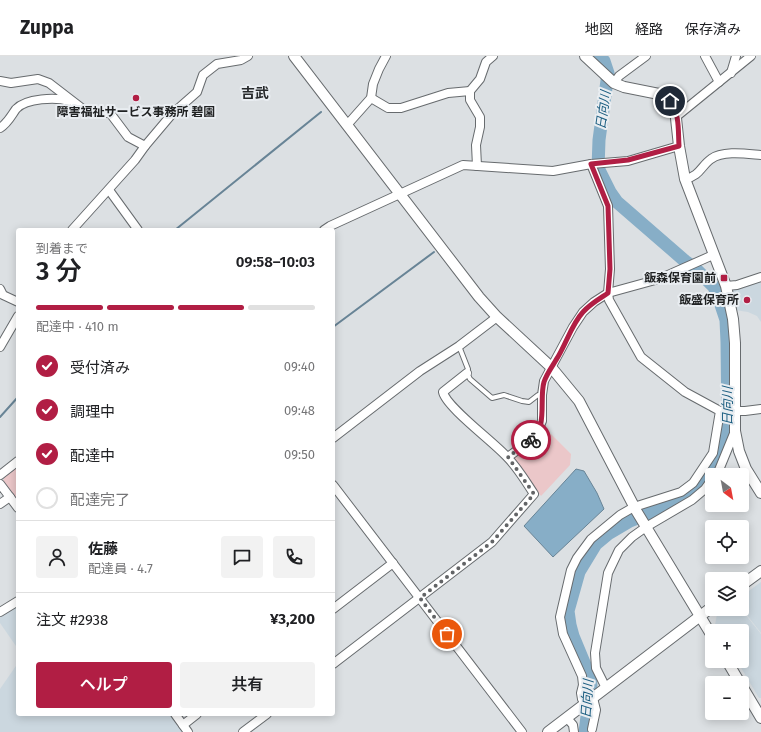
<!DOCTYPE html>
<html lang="ja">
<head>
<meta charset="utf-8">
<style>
  body { margin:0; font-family:"Fira Sans","Noto Sans JP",sans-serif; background:#f2f2f2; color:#202124; height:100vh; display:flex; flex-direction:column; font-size:15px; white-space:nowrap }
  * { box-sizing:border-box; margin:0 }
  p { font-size:13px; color:#757577 }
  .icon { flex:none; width:22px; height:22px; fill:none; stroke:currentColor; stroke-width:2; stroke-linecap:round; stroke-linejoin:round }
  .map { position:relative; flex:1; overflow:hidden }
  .side { position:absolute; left:16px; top:172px; width:319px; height:488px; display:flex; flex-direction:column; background:#fff; border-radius:4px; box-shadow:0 2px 10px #0003 }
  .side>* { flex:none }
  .needle { width:26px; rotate:148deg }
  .buttons { position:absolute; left:705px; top:412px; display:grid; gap:8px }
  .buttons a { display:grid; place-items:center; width:44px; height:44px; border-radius:4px; background:#fff; box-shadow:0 2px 10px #0003; font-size:20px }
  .pin { position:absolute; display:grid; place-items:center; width:34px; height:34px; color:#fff; margin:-17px; border:2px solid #fff; border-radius:50%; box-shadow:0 1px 4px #0007 }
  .courier { position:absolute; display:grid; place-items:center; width:40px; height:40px; margin:-20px; border:3px solid #b11e44; border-radius:50%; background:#fff; color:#222; box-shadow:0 1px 5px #0007 }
  .headline em { font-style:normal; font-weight:600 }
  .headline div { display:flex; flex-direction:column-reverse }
  .headline { display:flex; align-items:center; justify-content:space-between; height:68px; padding:0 20px }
  h1 { font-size:26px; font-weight:600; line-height:30px }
  .bar { display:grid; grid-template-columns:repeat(4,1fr); gap:6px 4px; align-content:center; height:48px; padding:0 20px }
  .bar i { height:5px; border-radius:3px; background:#e0e0e0 }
  .bar .current { background:#b11e44 }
  .bar p { grid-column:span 4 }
  .line { display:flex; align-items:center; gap:10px; padding:0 20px; border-top:1px solid #e0e0e0 }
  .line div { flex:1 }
  .round { display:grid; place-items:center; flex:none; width:42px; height:42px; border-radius:4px; background:#f2f2f2 }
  ol { padding:0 20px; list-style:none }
  li { display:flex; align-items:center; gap:12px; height:44px }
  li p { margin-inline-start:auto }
  li .icon { padding:4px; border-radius:50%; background:#b11e44; color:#fff; stroke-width:4 }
  li:last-child { color:#757577 }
  li i { width:22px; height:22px; border:2px solid #e0e0e0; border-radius:50% }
  .action { display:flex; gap:8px; margin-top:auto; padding:8px 20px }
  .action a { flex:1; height:46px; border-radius:4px; background:#b11e44; color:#fff; font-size:16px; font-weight:600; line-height:46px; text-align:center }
  .action a+a { background:#f2f2f2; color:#202124 }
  header { display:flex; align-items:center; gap:24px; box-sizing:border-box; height:56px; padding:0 20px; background:#fff; border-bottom:1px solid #e0e0e0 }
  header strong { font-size:19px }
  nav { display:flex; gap:22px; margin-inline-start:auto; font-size:14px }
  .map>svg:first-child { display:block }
</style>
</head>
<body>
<header>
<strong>Zuppa</strong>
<nav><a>地図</a><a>経路</a><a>保存済み</a></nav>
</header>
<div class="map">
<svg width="761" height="676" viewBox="0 0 761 676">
  <rect width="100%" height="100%" fill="#dce0e3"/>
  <g fill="#cbd7df">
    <polygon points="761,225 761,266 757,260 748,256 735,254 730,234 740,232"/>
    <polygon points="761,526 761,577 742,553 742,540"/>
    <polygon points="18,550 18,593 0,567 0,561"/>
    <polygon points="724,553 741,553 761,578 761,642 759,642 737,605 742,605 742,575 719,575 715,569 717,558"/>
    <polygon points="18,607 18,658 169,658 183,676 0,676 0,633"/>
  </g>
  <g fill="#ebc7c9">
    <polygon points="544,371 571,398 570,409 541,440 514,405 514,400"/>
    <polygon points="18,411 18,446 3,427 4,421"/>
  </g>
  <polygon fill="#87aec7" stroke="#688496" points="576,413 584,415 597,437 604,453 553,501 524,470"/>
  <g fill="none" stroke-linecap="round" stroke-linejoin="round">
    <g stroke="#688496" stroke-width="2">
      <polyline points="175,174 321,56"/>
      <polyline points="333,271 434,196"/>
      <polyline points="0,361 18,341"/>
    </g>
    <polyline stroke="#87aec7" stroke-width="13" points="585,676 591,629 590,621 573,580 570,569 568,555 579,516 596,488 608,478 630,465 682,444 696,436 706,425 714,413 728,372 727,286 726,264 719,243 714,231 696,213 685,205 617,146 610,136 598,112 599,84 608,17 604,5 598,0"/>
    <defs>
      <polyline id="service" points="459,290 468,313 467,317 470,323 492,342 504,339 522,345 529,346 538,339 542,339"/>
      <g id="minor">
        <polyline points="705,0 719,26"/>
        <polyline points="731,17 736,0"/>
        <polyline points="0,25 11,27 38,23 49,27 88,57 110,57 128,81 145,90 135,104 72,174"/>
        <polyline points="614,27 619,20 646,0"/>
        <polyline points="371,42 388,52 401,52 448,37 470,35"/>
        <polyline points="677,60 751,0"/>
        <polyline points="347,69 371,42 373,28 379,13 386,0"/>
        <path d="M0,72C8,67 11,60 16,53C26,42 56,41 69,45"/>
        <polyline points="145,90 172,58 197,36 203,19 217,8 241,4 248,0"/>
        <polyline points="477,110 476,89 480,71 480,61 470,44 470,35 480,23 486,6 493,0"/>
        <path d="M685,123C700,120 701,110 711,103C723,94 748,98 761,99"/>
        <polyline points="109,134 138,174"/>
        <polyline points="324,174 330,170 463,109 553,115 591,108 628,105 679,90"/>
        <polyline points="726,230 737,229 761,221"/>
        <polyline points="0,233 3,239 18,246"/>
        <polyline points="0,291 18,260"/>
        <polyline points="720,355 745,355 761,353"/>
        <polyline points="333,382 420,315 459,290 497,261"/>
        <polyline points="508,401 535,381 542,365 542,339 544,325 573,271 583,256 594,246 608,237 659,223 713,199"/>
        <polyline points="0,419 18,405"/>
        <polyline points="715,419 719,414 735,375"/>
        <polyline points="0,428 18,452"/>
        <polyline points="333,429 522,676"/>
        <polyline points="0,448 10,441"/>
        <polyline points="333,553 393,507"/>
        <polyline points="0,556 18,545"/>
        <path d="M333,608L492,486L534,438C526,426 518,412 507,401C495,387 446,351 443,336L467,317"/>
        <polyline points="606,632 596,612 595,597 608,517 619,494 632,481 646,471 692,444 705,433 712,423"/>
        <polyline points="585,648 582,643 581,637 583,629 582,620 563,578 560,561 571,514 577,502 591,483 620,459 634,451 681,436 693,427 713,397 720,355 685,336 641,301 609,244 608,237 610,213 608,150 591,108"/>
        <polyline points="175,658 188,676"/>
        <polyline points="567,662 573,669 574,676"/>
        <polyline points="183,669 197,658"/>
        <polyline points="592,673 596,654 593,642"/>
        <polyline points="243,676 267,658"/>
      </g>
      <g id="tertiary">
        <polyline points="294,0 479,241 497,261 551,311 579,345 637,456 712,580"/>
        <polyline points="585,0 614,27 624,31 659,38 670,45 675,53 679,90 685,123 726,230 733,263 735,287 735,375 739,395 746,413 761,437"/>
        <polyline points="742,529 761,515"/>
        <polyline points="727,605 740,627"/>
        <polyline points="742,630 761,662"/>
        <polyline points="548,676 712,551"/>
      </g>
    </defs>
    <use href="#service" stroke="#676b6e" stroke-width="6"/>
    <use href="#minor" stroke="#676b6e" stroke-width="10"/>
    <use href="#tertiary" stroke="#676b6e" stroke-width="12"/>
    <use href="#service" stroke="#fff" stroke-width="4"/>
    <use href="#minor" stroke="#fff" stroke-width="8"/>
    <use href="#tertiary" stroke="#fff" stroke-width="10"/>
  </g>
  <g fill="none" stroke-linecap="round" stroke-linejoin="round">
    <polyline stroke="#626466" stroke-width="4" stroke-dasharray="0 7.2" points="447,578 420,542 492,486 534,438 508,401 531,384"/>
    <path stroke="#b11e44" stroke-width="5" d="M531,384C548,372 539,343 544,326C547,317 552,311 556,304C566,289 571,269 583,256C590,248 599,243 608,237L610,213L608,150L591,108L628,104L679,90C678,75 680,58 670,45"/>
  </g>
  <g fill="#b11e44" stroke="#e9edf1" stroke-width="1.5">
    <circle cx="136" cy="42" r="4"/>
    <rect x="720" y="218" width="8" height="8" rx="2"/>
    <circle cx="747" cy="244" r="4"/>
  </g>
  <g text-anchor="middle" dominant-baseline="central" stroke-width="4" stroke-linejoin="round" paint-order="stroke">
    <g font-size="12" font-weight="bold" fill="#202223" stroke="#e9edf1" text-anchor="end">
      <text x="136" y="56" text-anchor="middle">障害福祉サービス事務所 碧園</text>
      <text x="716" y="222">飯森保育園前</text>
      <text x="739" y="244">飯盛保育所</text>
    </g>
    <g font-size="13" font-style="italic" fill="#1a5d80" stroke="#e9edf1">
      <text transform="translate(603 54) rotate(-82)">日向川</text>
      <text transform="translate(727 350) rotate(-90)">日向川</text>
      <text transform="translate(587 643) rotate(-86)">日向川</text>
    </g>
    <g font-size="14" font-weight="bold" fill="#272a2c" stroke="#e9edf1">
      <text x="255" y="37">吉武</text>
    </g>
  </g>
</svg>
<div class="buttons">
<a><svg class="needle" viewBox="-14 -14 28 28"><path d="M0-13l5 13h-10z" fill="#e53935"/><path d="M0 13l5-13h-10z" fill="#757577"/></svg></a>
<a><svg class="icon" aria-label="locate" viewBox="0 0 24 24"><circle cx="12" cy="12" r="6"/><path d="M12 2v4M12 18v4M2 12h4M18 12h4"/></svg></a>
<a><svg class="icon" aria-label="layers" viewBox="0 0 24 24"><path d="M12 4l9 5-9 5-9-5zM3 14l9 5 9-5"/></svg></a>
<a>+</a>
<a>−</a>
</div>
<div class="pin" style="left:447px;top:578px;background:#ea580c"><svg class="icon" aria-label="bag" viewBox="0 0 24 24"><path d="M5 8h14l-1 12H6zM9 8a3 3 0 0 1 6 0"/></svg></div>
<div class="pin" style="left:670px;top:45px;background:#1f2937"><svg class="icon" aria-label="home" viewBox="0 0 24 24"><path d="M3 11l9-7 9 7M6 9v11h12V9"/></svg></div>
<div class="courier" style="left:531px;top:384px"><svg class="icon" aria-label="bike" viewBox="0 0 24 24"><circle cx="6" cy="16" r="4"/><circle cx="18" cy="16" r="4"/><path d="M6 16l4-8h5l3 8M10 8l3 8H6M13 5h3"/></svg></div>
<section class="side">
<div class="headline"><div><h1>3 分</h1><p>到着まで</p></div><em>09:58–10:03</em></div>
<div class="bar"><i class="current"></i><i class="current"></i><i class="current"></i><i></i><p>配達中 · 410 m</p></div>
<ol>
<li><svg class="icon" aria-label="check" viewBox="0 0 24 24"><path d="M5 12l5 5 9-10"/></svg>受付済み<p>09:40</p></li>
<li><svg class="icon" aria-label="check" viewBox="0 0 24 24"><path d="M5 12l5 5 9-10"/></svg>調理中<p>09:48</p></li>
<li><svg class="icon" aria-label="check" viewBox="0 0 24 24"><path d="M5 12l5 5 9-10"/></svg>配達中<p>09:50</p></li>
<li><i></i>配達完了</li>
</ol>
<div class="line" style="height:72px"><a class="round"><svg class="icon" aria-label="person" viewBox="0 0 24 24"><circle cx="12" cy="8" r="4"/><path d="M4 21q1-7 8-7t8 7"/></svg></a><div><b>佐藤</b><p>配達員 · 4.7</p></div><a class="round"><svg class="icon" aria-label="chat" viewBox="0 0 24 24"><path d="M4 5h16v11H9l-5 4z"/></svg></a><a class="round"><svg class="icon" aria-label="phone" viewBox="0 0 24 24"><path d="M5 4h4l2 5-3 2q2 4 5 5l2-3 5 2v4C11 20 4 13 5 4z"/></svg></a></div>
<div class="line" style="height:52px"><div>注文 #2938</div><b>¥3,200</b></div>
<div class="action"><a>ヘルプ</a><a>共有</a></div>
</section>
</div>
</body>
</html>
